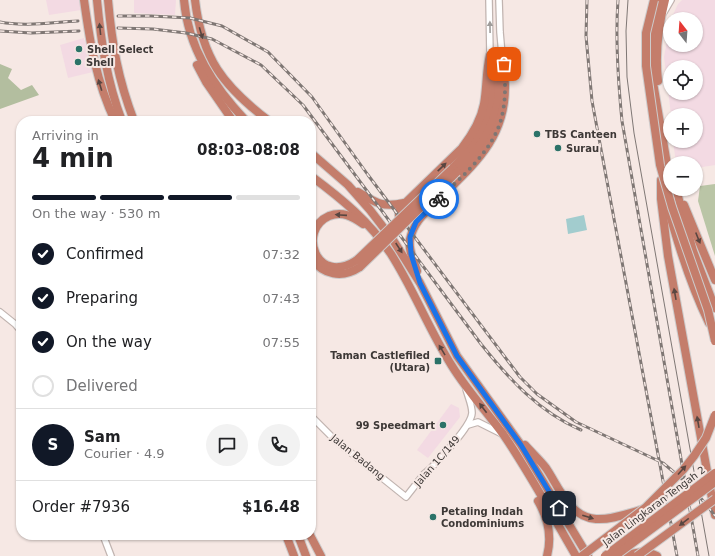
<!DOCTYPE html>
<html lang="en">
<head>
<meta charset="utf-8">
<style>
  body { margin:0; font-family:"DejaVu Sans",sans-serif; background:#f2f2f2; color:#202124; height:100vh; display:flex; flex-direction:column; font-size:15px; white-space:nowrap }
  * { box-sizing:border-box; margin:0 }
  p { font-size:13px; color:#757577 }
  .icon { flex:none; width:22px; height:22px; fill:none; stroke:currentColor; stroke-width:2; stroke-linecap:round; stroke-linejoin:round }
  .map { position:relative; flex:1; overflow:hidden }
  .side { position:absolute; left:16px; top:116px; width:300px; height:424px; display:flex; flex-direction:column; background:#fff; border-radius:16px; box-shadow:0 1px 3px #0004 }
  .side>* { flex:none }
  .needle { width:26px; rotate:343deg }
  .buttons { position:absolute; left:663px; top:12px; display:grid; gap:8px }
  .buttons a { display:grid; place-items:center; width:40px; height:40px; border-radius:50%; background:#fff; box-shadow:0 1px 3px #0004; font-size:20px }
  .pin { position:absolute; display:grid; place-items:center; width:34px; height:34px; color:#fff; margin:-17px; border-radius:8px; box-shadow:0 2px 6px #0006 }
  .courier { position:absolute; display:grid; place-items:center; width:40px; height:40px; margin:-20px; border:3px solid #1a73e8; border-radius:50%; background:#fff; color:#222; box-shadow:0 1px 5px #0007 }
  .overview em { font-style:normal; font-weight:600 }
  .overview div { display:flex; flex-direction:column-reverse }
  .overview { display:flex; align-items:center; justify-content:space-between; height:68px; padding:0 16px }
  h1 { font-size:26px; font-weight:600; line-height:30px }
  .bar { display:grid; grid-template-columns:repeat(4,1fr); gap:6px 4px; align-content:center; height:48px; padding:0 16px }
  .bar i { height:5px; border-radius:3px; background:#e0e0e0 }
  .bar .on { background:#111827 }
  .bar p { grid-column:span 4 }
  .line { display:flex; align-items:center; gap:10px; padding:0 16px; border-top:1px solid #e0e0e0 }
  .line div { flex:1 }
  .round { display:grid; place-items:center; flex:none; width:42px; height:42px; border-radius:21px; background:#f2f2f2 }
  ol { padding:0 16px; list-style:none }
  li { display:flex; align-items:center; gap:12px; height:44px }
  li p { margin-inline-start:auto }
  li .icon { padding:4px; border-radius:50%; background:#111827; color:#fff; stroke-width:4 }
  li:last-child { color:#757577 }
  li i { width:22px; height:22px; border:2px solid #e0e0e0; border-radius:50% }
  .map>svg:first-child { display:block }
</style>
</head>
<body>
<div class="map">
<svg width="715" height="556" viewBox="0 0 715 556">
  <rect width="100%" height="100%" fill="#f6e8e4"/>
  <g fill="#f3dae3" fill-rule="evenodd">
    <polygon points="46,0 80,0 81,10 49,15"/>
    <polygon points="134,0 176,0 175,15 134,13"/>
    <path d="M682,0H715V165L696,168V163H676L673,141H696V115H671L664,57L670,25V45H696V19H671L678,4ZM670,67H696V93H670Z"/>
    <polygon points="84,38 93,72 68,78 60,45"/>
    <polygon points="451,404 459,408 460,417 428,458 417,450"/>
  </g>
  <polygon fill="#bac5a6" points="715,184 715,256 698,201 700,186"/>
  <polygon fill="#b3be9f" points="0,64 12,69 8,78 21,90 32,85 39,95 0,109"/>
  <polygon fill="#a2ccce" points="584,215 587,230 568,234 566,219"/>
  <g fill="none" stroke-linecap="round" stroke-linejoin="round">
    <defs>
      <g id="minor">
        <polyline points="489,0 490,55"/>
        <polyline points="499,0 500,32 502,55"/>
        <polyline points="664,12 671,0"/>
        <polyline points="0,312 15,324 21,331"/>
        <path d="M311,416L335,440L406,497L424,474L431,468C441,457 471,427 472,413C472,405 468,397 466,389"/>
        <polyline points="468,425 478,422 500,433"/>
        <polyline points="103,535 111,556"/>
      </g>
      <g id="highway">
        <path d="M84,0C90,43 96,81 115,121"/>
        <path d="M97,0C101,42 107,82 122,121"/>
        <path d="M108,0C112,45 118,79 134,121"/>
        <path d="M184,0C188,48 214,87 246,121"/>
        <path d="M195,0C202,59 223,86 269,121"/>
        <polyline points="659,0 651,33 650,65 667,164 670,171"/>
        <polyline points="197,65 206,82 233,121"/>
        <path d="M658,81C655,53 658,27 665,0"/>
        <polyline points="311,153 348,185 370,210 393,240 420,283 457,356 521,445 588,556"/>
        <path d="M453,168C478,141 491,124 492,85C493,76 493,67 491,57"/>
        <path d="M457,172C477,152 493,131 498,101C500,88 497,74 500,62"/>
        <path d="M311,176C342,199 369,221 391,254C414,290 429,330 452,366C467,390 486,411 503,434C530,473 552,515 576,556"/>
        <polyline points="661,180 661,199 668,256 715,515"/>
        <polyline points="676,189 693,251 715,308"/>
        <path d="M358,192C376,203 383,208 404,203"/>
        <path d="M666,200C677,242 690,284 709,323"/>
        <polyline points="684,205 715,280"/>
        <path d="M404,223C398,219 398,214 400,208L462,148C472,135 481,120 484,104C487,87 486,71 490,55"/>
        <path d="M311,258C323,275 342,279 360,267"/>
        <path d="M357,260C316,287 297,230 329,216C342,211 352,216 363,224"/>
        <path d="M417,271C414,261 408,250 410,239C414,221 426,212 438,200C473,165 506,139 505,85C504,75 504,65 502,55"/>
        <path d="M525,445C532,453 540,460 546,468C559,487 569,517 596,519C612,520 629,513 644,509"/>
        <path d="M538,501C548,518 552,537 547,556"/>
        <polyline points="286,535 294,556"/>
        <polyline points="298,535 306,556"/>
        <polyline points="310,535 321,556"/>
        <path d="M625,556C636,552 646,550 657,556"/>
      </g>
    </defs>
    <use href="#minor" stroke="#c1b4b0" stroke-width="8"/>
    <use href="#highway" stroke="#cdcbcb" stroke-width="10"/>
    <use href="#minor" stroke="#fff" stroke-width="5.5"/>
    <use href="#highway" stroke="#c47d6b" stroke-width="8"/>
    <polyline stroke="#7f7774" stroke-width="1" points="628,0 626,31 627,77 634,133 709,556"/>
    <defs>
      <g id="rail">
        <polyline points="587,0 586,36 592,101 677,556"/>
        <path d="M618,0C615,40 618,80 622,121L698,556"/>
        <path d="M118,16H151L190,18L222,26L268,52L312,97L368,175L520,377L537,394L576,422L663,463C683,479 701,496 715,516"/>
        <path d="M0,22C25,27 53,22 78,21"/>
        <path d="M118,28L153,29L186,33L212,39L261,65L303,105L481,344C509,379 539,412 581,430"/>
        <polyline points="0,31 31,33 79,31"/>
      </g>
    </defs>
    <use href="#rail" stroke="#7f7774" stroke-width="3"/>
    <use href="#rail" stroke="#f6e8e4" stroke-width="1.5" stroke-dasharray="4.5" stroke-linecap="butt"/>
    <defs>
      <g id="highway-bridge">
        <polyline points="654,0 646,33 646,66 660,165 672,207 708,310 715,341"/>
        <polyline points="357,260 453,168"/>
        <polyline points="360,267 457,172"/>
        <polyline points="582,556 645,508 683,470 694,456 706,438 715,415"/>
        <polyline points="605,556 715,473"/>
        <polyline points="615,556 715,482"/>
        <polyline points="637,556 715,499"/>
      </g>
    </defs>
    <use href="#highway-bridge" stroke="#cdcbcb" stroke-width="10" stroke-linecap="butt"/>
    <use href="#highway-bridge" stroke="#c47d6b" stroke-width="8"/>
  </g>
  <defs><path id="oneway-solid" d="M-6-.8H1V-3.2L6.5 0L1 3.2V.8H-6Z"/></defs>
  <use fill="#9e9c9a" href="#oneway-solid" transform="translate(490 27) rotate(-91)"/>
  <g fill="#584641">
    <use href="#oneway-solid" transform="translate(100 29) rotate(-96)"/>
    <use href="#oneway-solid" transform="translate(201 33) rotate(74)"/>
    <use href="#oneway-solid" transform="translate(100 85) rotate(-107)"/>
    <use href="#oneway-solid" transform="translate(442 167) rotate(-44)"/>
    <use href="#oneway-solid" transform="translate(341 215) rotate(-176)"/>
    <use href="#oneway-solid" transform="translate(698 238) rotate(68)"/>
    <use href="#oneway-solid" transform="translate(399 248) rotate(57)"/>
    <use href="#oneway-solid" transform="translate(675 294) rotate(-100)"/>
    <use href="#oneway-solid" transform="translate(442 350) rotate(-121)"/>
    <use href="#oneway-solid" transform="translate(483 408) rotate(-127)"/>
    <use href="#oneway-solid" transform="translate(698 422) rotate(-100)"/>
    <use href="#oneway-solid" transform="translate(682 470) rotate(-48)"/>
    <use href="#oneway-solid" transform="translate(588 517) rotate(18)"/>
    <use href="#oneway-solid" transform="translate(684 522) rotate(143)"/>
  </g>
  <g fill="none" stroke-linecap="round" stroke-linejoin="round">
    <path stroke="#7e7673" stroke-width="4" stroke-dasharray="0 7.2" d="M439,199C464,174 497,148 503,111C506,95 505,80 504,64"/>
    <polyline stroke="#1a73e8" stroke-width="5" points="439,199 416,222 410,237 411,254 420,283 457,356 521,445 559,508"/>
  </g>
  <g fill="#2b7268" stroke="#f6e8e4" stroke-width="1.5">
    <circle cx="79" cy="49" r="4"/>
    <circle cx="78" cy="62" r="4"/>
    <circle cx="537" cy="134" r="4"/>
    <circle cx="558" cy="148" r="4"/>
    <rect x="434" y="357" width="8" height="8" rx="2"/>
    <circle cx="443" cy="425" r="4"/>
    <circle cx="433" cy="517" r="4"/>
  </g>
  <g text-anchor="middle" dominant-baseline="central" stroke-width="4" stroke-linejoin="round" paint-order="stroke">
    <g font-size="10" font-weight="bold" fill="#3d3836" stroke="#f6e8e4" text-anchor="start">
      <text x="87" y="49">Shell Select</text>
      <text x="86" y="62">Shell</text>
      <text x="545" y="134">TBS Canteen</text>
      <text x="566" y="148">Surau</text>
      <text x="430" y="355" text-anchor="end">Taman Castlefiled<tspan x="430" dy="12">(Utara)</tspan></text>
      <text x="435" y="425" text-anchor="end">99 Speedmart</text>
      <text x="441" y="511">Petaling Indah<tspan x="441" dy="12">Condominiums</tspan></text>
    </g>
    <g font-size="10" fill="#3d3836" stroke="#f6e8e4">
      <text transform="translate(358 457) rotate(39)">Jalan Badang</text>
      <text transform="translate(437 461) rotate(-49)">Jalan 1C/149</text>
      <text transform="translate(654 506) rotate(-37)">Jalan Lingkaran Tengah 2</text>
    </g>
  </g>
</svg>
<div class="buttons">
<a><svg class="needle" viewBox="-14 -14 28 28"><path d="M0-13l5 13h-10z" fill="#e53935"/><path d="M0 13l5-13h-10z" fill="#757577"/></svg></a>
<a><svg class="icon" aria-label="locate" viewBox="0 0 24 24"><circle cx="12" cy="12" r="6"/><path d="M12 2v4M12 18v4M2 12h4M18 12h4"/></svg></a>
<a>+</a>
<a>−</a>
</div>
<div class="pin" style="left:504px;top:64px;background:#ea580c"><svg class="icon" aria-label="bag" viewBox="0 0 24 24"><path d="M5 8h14l-1 12H6zM9 8a3 3 0 0 1 6 0"/></svg></div>
<div class="pin" style="left:559px;top:508px;background:#1f2937"><svg class="icon" aria-label="home" viewBox="0 0 24 24"><path d="M3 11l9-7 9 7M6 9v11h12V9"/></svg></div>
<div class="courier" style="left:439px;top:199px"><svg class="icon" aria-label="bike" viewBox="0 0 24 24"><circle cx="6" cy="16" r="4"/><circle cx="18" cy="16" r="4"/><path d="M6 16l4-8h5l3 8M10 8l3 8H6M13 5h3"/></svg></div>
<section class="side">
<div class="overview"><div><h1>4 min</h1><p>Arriving in</p></div><em>08:03–08:08</em></div>
<div class="bar"><i class="on"></i><i class="on"></i><i class="on"></i><i></i><p>On the way · 530 m</p></div>
<ol>
<li><svg class="icon" aria-label="check" viewBox="0 0 24 24"><path d="M5 12l5 5 9-10"/></svg>Confirmed<p>07:32</p></li>
<li><svg class="icon" aria-label="check" viewBox="0 0 24 24"><path d="M5 12l5 5 9-10"/></svg>Preparing<p>07:43</p></li>
<li><svg class="icon" aria-label="check" viewBox="0 0 24 24"><path d="M5 12l5 5 9-10"/></svg>On the way<p>07:55</p></li>
<li><i></i>Delivered</li>
</ol>
<div class="line" style="height:72px"><b class="round" style="background:#111827;color:#fff">S</b><div><b>Sam</b><p>Courier · 4.9</p></div><a class="round"><svg class="icon" aria-label="chat" viewBox="0 0 24 24"><path d="M4 5h16v11H9l-5 4z"/></svg></a><a class="round"><svg class="icon" aria-label="phone" viewBox="0 0 24 24"><path d="M5 4h4l2 5-3 2q2 4 5 5l2-3 5 2v4C11 20 4 13 5 4z"/></svg></a></div>
<div class="line" style="height:52px"><div>Order #7936</div><b>$16.48</b></div>
</section>
</div>
</body>
</html>
